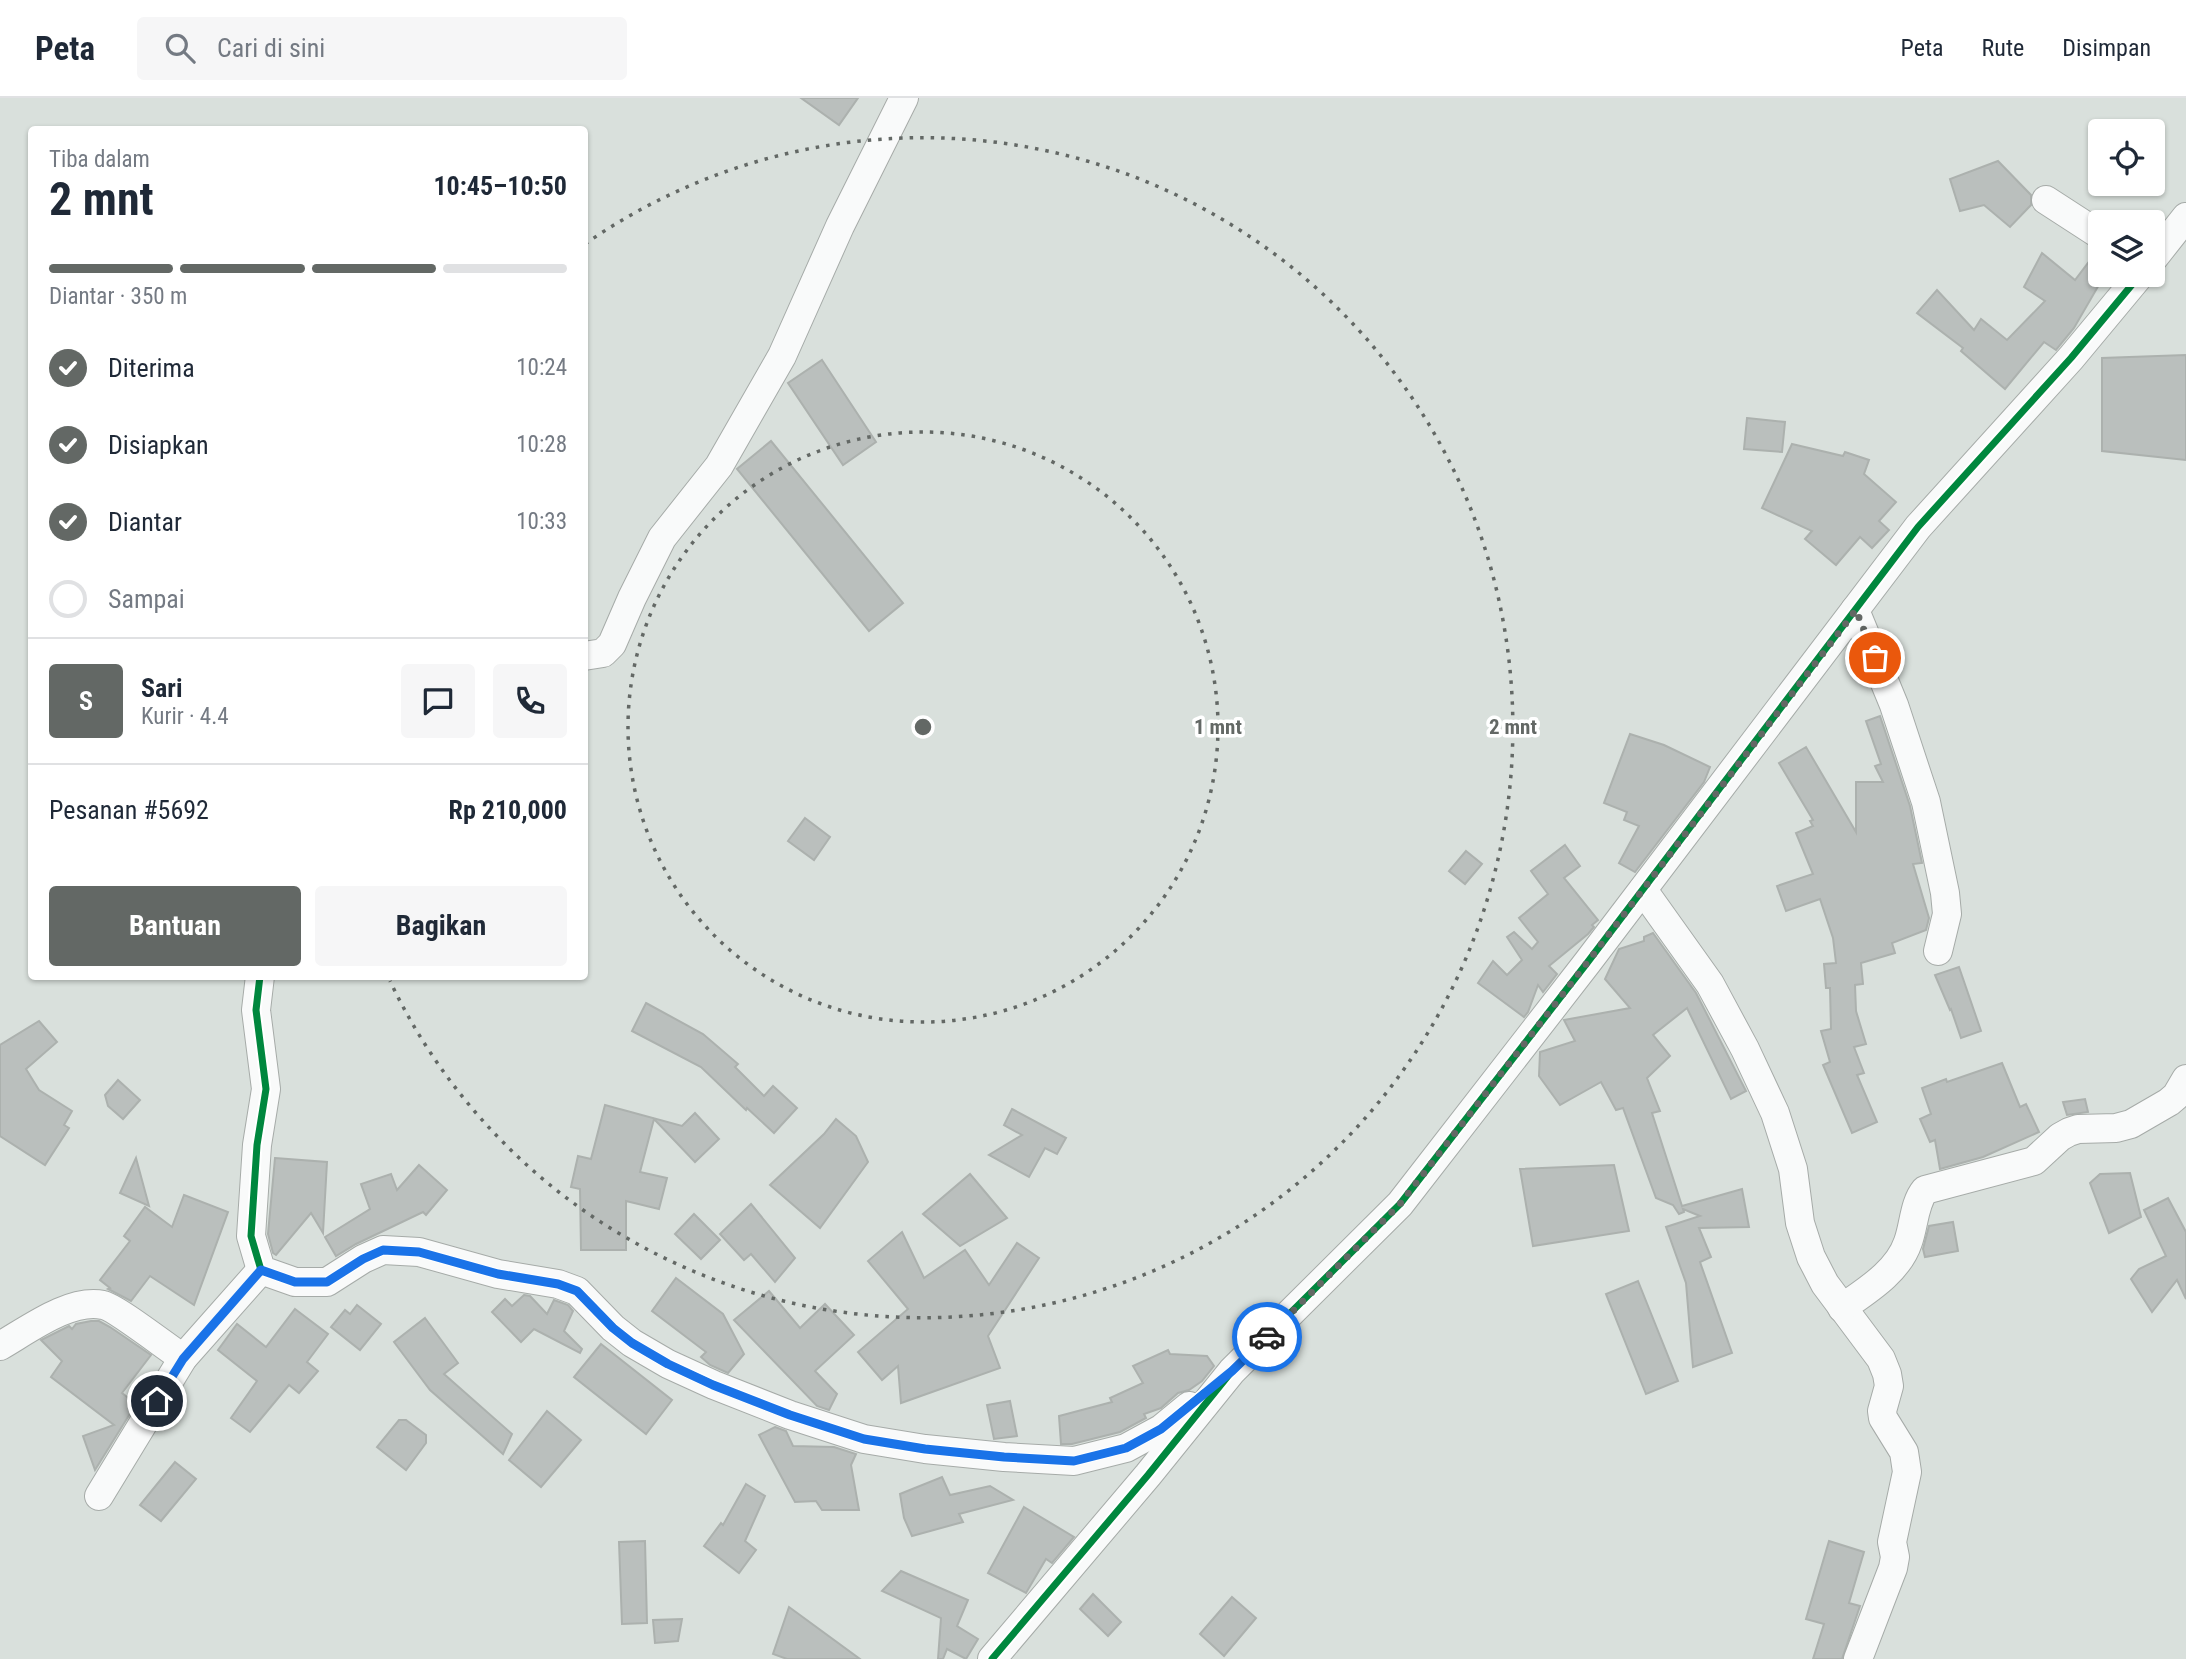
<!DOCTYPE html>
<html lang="id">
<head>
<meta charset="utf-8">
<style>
  body { margin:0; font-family:"Roboto Condensed",sans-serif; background:#f6f6f7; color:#1f2937; height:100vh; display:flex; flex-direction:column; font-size:26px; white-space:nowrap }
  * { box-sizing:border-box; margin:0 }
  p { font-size:23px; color:#747a83 }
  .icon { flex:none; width:38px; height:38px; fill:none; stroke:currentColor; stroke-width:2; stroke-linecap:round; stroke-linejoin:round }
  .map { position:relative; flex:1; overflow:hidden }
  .drawer { position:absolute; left:28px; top:28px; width:560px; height:854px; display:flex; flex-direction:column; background:#fff; border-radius:7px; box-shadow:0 2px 5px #0004 }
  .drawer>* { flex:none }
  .controls { position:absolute; left:2088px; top:21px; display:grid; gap:14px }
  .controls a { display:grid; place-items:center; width:77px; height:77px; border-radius:7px; background:#fff; box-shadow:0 2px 5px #0004; font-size:35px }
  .pin { position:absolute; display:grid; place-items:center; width:60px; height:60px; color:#fff; margin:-30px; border:4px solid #fff; border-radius:50%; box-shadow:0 2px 7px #0007 }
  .courier { position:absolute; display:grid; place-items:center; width:70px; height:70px; margin:-35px; border:5px solid #1a73e8; border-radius:50%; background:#fff; color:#222; box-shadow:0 2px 9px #0007 }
  .head em { font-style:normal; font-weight:700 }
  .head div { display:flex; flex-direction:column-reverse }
  .head { display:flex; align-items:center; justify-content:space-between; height:119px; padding:0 21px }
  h1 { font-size:46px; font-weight:700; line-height:52px }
  .bar { display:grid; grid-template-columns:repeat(4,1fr); gap:10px 7px; align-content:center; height:84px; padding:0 21px }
  .bar i { height:9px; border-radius:5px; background:#e0e1e3 }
  .bar .current { background:#636865 }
  .bar p { grid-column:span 4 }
  .line { display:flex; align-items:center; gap:18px; padding:0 21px; border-top:2px solid #e0e1e3 }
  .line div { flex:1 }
  .round { display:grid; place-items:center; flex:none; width:74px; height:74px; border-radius:7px; background:#f6f6f7 }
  ol { padding:0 21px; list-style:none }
  li { display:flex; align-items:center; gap:21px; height:77px }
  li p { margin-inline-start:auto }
  li .icon { padding:7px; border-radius:50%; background:#636865; color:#fff; stroke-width:4 }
  li:last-child { color:#747a83 }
  li i { width:38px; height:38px; border:4px solid #e0e1e3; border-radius:50% }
  .primary-button { display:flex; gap:14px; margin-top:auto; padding:14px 21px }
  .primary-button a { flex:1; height:80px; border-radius:7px; background:#636865; color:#fff; font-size:28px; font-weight:700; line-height:80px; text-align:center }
  .primary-button a+a { background:#f6f6f7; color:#1f2937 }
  header { display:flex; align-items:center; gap:42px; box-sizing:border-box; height:98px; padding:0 35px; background:#fff; border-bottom:2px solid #e0e1e3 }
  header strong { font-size:33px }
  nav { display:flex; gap:38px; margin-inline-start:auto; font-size:24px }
  .search { width:490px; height:63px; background:#f6f6f7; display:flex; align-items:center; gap:18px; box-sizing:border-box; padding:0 24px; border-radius:7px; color:#747a83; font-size:26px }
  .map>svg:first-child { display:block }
</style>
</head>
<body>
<header>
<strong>Peta</strong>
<div class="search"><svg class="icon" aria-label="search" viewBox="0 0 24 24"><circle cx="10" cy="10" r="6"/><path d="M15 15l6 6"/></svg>Cari di sini</div>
<nav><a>Peta</a><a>Rute</a><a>Disimpan</a></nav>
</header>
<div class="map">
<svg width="2186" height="1561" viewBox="0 0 2186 1561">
  <rect width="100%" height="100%" fill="#d9e0dc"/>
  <g fill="#babfbd" stroke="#acb1ae" stroke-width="2">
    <polygon points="801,0 858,0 839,27"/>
    <polygon points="1998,63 2031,97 2031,107 2010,129 1984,107 1960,113 1950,81"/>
    <polygon points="2097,153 2100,154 2100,185 2074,230 2056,252 2044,244 2005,291 1961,253 1963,250 1917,215 1937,192 1974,232 1981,221 2007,242 2045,203 2024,189 2042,155 2075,182"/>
    <polygon points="2186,257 2186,362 2102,353 2102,260"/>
    <polygon points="822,262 876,344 843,367 788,285"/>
    <polygon points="1747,320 1785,324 1782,354 1744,351"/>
    <polygon points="771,343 903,505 869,533 737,371"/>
    <polygon points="1792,346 1843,358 1845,354 1869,362 1864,376 1896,404 1879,423 1889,432 1872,450 1860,439 1836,467 1805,441 1812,433 1762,410"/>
    <polygon points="1880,618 1910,708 1922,765 1913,766 1929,820 1926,832 1892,845 1895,855 1861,865 1863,886 1855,887 1856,913 1866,946 1854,949 1864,975 1857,977 1877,1024 1852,1035 1823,967 1830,964 1821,933 1831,931 1830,890 1826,890 1824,866 1836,865 1833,840 1820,801 1786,813 1777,788 1813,776 1796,735 1813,728 1810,723 1813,722 1779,665 1806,649 1856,734 1856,684 1883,684 1875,668 1881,666 1866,623"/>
    <polygon points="1630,636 1664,647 1710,669 1704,684 1635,774 1619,765 1639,728 1624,722 1627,714 1604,705"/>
    <polygon points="805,720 830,739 814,762 788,743"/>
    <polygon points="1565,747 1580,768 1564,780 1598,822 1592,827 1594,829 1588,836 1549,868 1557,876 1543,894 1538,887 1528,914 1524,919 1478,885 1493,863 1507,877 1522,862 1507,839 1514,834 1532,851 1538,844 1519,820 1548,796 1531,773"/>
    <polygon points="1466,753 1482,766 1465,786 1449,773"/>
    <polygon points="1653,835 1696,895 1746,993 1731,1001 1687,910 1653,937 1670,958 1647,980 1660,1013 1652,1015 1682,1108 1742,1091 1749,1129 1699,1130 1711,1159 1700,1164 1732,1255 1693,1269 1686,1185 1666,1129 1700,1118 1683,1111 1684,1114 1679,1116 1673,1107 1656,1100 1623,1010 1616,1012 1601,984 1560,1007 1539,978 1540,954 1575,943 1564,922 1630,910 1605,881 1619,851 1644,843 1644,839"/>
    <polygon points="1959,869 1981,933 1961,940 1951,911 1950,912 1935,877"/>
    <polygon points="646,905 703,936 738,966 735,969 764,998 773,988 797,1010 774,1035 747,1010 746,1012 701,969 632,933"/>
    <polygon points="39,923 57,944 26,971 39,992 72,1013 64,1027 69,1030 45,1067 0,1038 0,947"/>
    <polygon points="2002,965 2020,1009 2026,1006 2039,1034 1983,1059 1940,1071 1935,1042 1930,1044 1920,1021 1931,1016 1922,990 1946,981 1947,984"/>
    <polygon points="118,982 140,1002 123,1021 108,1008 105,997"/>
    <polygon points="2085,1001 2088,1014 2067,1017 2063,1004"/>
    <polygon points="605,1007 682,1028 695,1015 719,1041 695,1064 654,1021 640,1074 667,1080 659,1111 626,1103 626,1152 581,1152 580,1091 571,1089 578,1058 591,1061"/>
    <polygon points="1012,1011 1066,1040 1057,1056 1045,1050 1029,1079 989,1057 1022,1037 1004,1027"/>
    <polygon points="836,1021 856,1038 868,1064 820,1130 770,1087 824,1036"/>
    <polygon points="136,1060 149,1108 120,1095"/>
    <polygon points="275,1060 327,1064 323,1135 311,1115 276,1157 273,1155 268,1136"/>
    <polygon points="419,1067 447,1092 426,1117 423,1114 356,1146 336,1158 325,1139 370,1111 361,1086 391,1076 397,1092"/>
    <polygon points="1614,1067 1629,1133 1533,1148 1520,1071"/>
    <polygon points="2130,1075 2141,1119 2109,1135 2090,1085 2100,1076"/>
    <polygon points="970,1076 1007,1120 960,1148 923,1116"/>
    <polygon points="184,1097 228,1114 194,1207 150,1178 131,1203 108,1191 110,1190 100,1182 130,1143 124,1138 145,1109 172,1129"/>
    <polygon points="2168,1100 2186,1134 2186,1201 2177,1182 2152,1214 2131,1181 2139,1171 2166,1158 2144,1112"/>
    <polygon points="751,1106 795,1160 775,1184 751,1156 744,1162 720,1136"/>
    <polygon points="694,1116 720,1142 701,1161 675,1136"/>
    <polygon points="1953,1124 1958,1153 1925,1159 1923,1151 1929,1128"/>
    <polygon points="902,1134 924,1180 965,1152 989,1187 1017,1145 1039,1160 988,1238 1000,1270 901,1305 898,1268 882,1282 858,1254 908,1211 868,1163"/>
    <polygon points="676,1180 723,1216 744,1256 728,1275 710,1267 701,1259 706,1254 652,1213"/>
    <polygon points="1638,1183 1678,1283 1646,1296 1606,1196"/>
    <polygon points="769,1193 800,1230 825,1206 854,1237 815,1273 837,1296 829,1312 817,1308 734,1222"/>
    <polygon points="524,1197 530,1198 547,1216 554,1202 568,1207 573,1213 564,1233 582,1251 580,1255 534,1231 521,1244 492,1214 505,1201 512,1208"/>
    <polygon points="357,1207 381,1226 360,1252 331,1229 345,1212 350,1216"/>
    <polygon points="295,1211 328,1236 307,1264 318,1273 299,1295 289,1287 250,1334 231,1320 257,1283 218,1252 237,1226 266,1249"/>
    <polygon points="425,1220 458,1265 444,1276 512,1336 503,1356 430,1292 394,1244"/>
    <polygon points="91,1223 99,1223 110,1229 151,1257 122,1295 136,1306 95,1372 83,1338 114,1327 51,1279 62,1263 41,1242 69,1228 72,1231 76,1226"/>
    <polygon points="601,1246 672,1302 646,1336 574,1279"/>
    <polygon points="1168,1252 1170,1256 1207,1258 1214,1268 1202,1283 1189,1292 1178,1295 1161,1310 1144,1316 1146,1320 1120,1334 1072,1346 1061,1346 1059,1318 1112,1304 1110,1300 1143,1285 1133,1268"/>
    <polygon points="1010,1303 1017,1338 994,1341 987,1307"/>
    <polygon points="547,1313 581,1342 541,1389 509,1362"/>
    <polygon points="399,1322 406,1322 426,1337 426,1345 406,1372 377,1349"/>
    <polygon points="775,1329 786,1333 793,1348 834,1349 856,1356 851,1367 859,1412 822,1412 816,1403 795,1404 759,1337"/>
    <polygon points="175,1364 196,1381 161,1423 140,1407"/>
    <polygon points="942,1379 950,1397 990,1388 1013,1402 959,1416 963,1424 912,1438 904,1420 900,1396"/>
    <polygon points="746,1386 765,1398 745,1443 756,1452 739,1475 704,1448 721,1425 723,1427"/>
    <polygon points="1024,1409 1074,1439 1052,1465 1046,1461 1026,1495 988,1475"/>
    <polygon points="645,1443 647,1525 622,1526 619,1444"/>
    <polygon points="1829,1443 1864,1454 1849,1505 1860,1508 1842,1561 1813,1561 1824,1526 1806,1521"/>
    <polygon points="901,1473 968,1502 957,1528 978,1541 966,1561 947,1551 943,1561 938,1561 941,1520 882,1493"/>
    <polygon points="1093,1496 1121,1524 1108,1538 1080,1511"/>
    <polygon points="1232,1499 1256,1520 1224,1558 1200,1536"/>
    <polygon points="789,1509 860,1561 787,1561 773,1556"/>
    <polygon points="682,1521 678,1543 655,1545 653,1522"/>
  </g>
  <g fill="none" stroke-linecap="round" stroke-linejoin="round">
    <defs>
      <g id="minor">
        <polyline points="2046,102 2100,137"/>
        <polyline points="2152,162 2186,119"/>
        <polyline points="1855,512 1894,607 1926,704 1945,795 1947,816 1938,853"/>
        <polyline points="584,558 603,555 612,546 632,500 662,440 719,368 782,258 840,128 904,0"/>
        <polyline points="1643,792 1710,886 1745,951 1775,1015 1793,1071 1800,1125 1811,1159 1825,1186 1881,1261 1887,1276 1889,1288 1882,1313 1883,1320 1904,1354 1907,1374 1892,1444 1895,1459 1893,1470 1858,1561"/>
        <polyline points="260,878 256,912 266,991 257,1047 251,1138 261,1172 295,1184 327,1184 363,1161 383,1152 419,1154 498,1176 558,1186 577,1193 613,1230 632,1245 668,1266 714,1287 790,1317 864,1341 925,1351 1004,1359 1074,1363 1126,1350 1161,1331 1189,1308"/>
        <path d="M1842,1210C1866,1193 1898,1174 1908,1144C1914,1128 1914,1105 1925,1092L2034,1063L2060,1039L2069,1034L2078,1031L2116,1030L2131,1026L2169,1004L2176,998L2186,981"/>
        <path d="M0,1248C28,1232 70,1200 103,1207C115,1209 169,1251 183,1260"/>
        <polyline points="99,1398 183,1260 261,1172"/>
        <polyline points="992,1561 1148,1377 1232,1273 1400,1106 1587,865 1918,429 2071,260 2140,177"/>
      </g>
    </defs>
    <use href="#minor" stroke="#a6aba8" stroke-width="30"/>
    <use href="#minor" stroke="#f9fafa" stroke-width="28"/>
    <defs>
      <g id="cycleway">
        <polyline points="260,878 256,912 266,991 257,1047 251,1138 261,1172 295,1184 327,1184 363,1161 383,1152 419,1154 498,1176 558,1186 577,1193 613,1230 632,1245 668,1266 714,1287 790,1317 864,1341 925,1351 1004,1359 1074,1363 1126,1350 1161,1331 1204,1295"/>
        <polyline points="992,1561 1148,1377 1232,1273 1400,1106 1587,865 1918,429 2071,260 2140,177"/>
      </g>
    </defs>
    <use href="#cycleway" stroke="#fff" stroke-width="11"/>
    <use href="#cycleway" stroke="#00873e" stroke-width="7"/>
  </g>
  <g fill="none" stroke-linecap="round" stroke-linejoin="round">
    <polyline stroke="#636865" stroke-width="7" stroke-dasharray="0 12.6" points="1267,1239 1400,1106 1587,865 1856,512 1875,560"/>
    <polyline stroke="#1a73e8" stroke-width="9" points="157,1303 183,1261 261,1172 295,1184 327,1184 363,1161 383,1152 419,1154 498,1176 558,1186 577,1193 613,1230 632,1245 668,1266 713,1287 790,1317 864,1341 925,1351 1004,1359 1074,1363 1126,1350 1161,1331 1232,1273 1267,1239"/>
  </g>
  <g fill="none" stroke="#636865" stroke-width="3.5" stroke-dasharray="3.5 7">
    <circle cx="923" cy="629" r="295"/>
    <path d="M585 146A590 590 0 1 1 390 883"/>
  </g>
  <circle cx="923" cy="629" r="10" fill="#636865" stroke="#fff" stroke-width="3.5"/>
  <g font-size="21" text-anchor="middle" font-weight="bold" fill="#636865" stroke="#fff" stroke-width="7" stroke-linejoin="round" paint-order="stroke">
    <text x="1218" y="636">1 mnt</text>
    <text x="1513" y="636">2 mnt</text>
  </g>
</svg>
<div class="controls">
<a><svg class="icon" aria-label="locate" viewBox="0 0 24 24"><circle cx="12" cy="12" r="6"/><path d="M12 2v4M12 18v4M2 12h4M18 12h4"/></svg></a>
<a><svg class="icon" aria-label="layers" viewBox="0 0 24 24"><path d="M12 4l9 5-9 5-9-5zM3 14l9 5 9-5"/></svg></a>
</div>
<div class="pin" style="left:1875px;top:560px;background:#ea580c"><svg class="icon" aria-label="bag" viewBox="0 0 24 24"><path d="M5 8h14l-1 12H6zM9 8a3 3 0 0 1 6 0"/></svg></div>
<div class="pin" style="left:157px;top:1303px;background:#1f2937"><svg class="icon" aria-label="home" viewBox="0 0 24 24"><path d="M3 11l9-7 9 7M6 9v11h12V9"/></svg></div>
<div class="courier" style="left:1267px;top:1239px"><svg class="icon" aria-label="car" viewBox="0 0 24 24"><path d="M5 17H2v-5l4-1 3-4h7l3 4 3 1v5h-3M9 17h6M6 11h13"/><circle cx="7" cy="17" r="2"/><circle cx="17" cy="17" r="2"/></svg></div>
<section class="drawer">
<div class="head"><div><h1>2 mnt</h1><p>Tiba dalam</p></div><em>10:45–10:50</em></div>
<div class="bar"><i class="current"></i><i class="current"></i><i class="current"></i><i></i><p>Diantar · 350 m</p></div>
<ol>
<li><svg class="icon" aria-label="check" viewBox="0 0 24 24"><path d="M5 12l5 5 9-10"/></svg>Diterima<p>10:24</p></li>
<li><svg class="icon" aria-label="check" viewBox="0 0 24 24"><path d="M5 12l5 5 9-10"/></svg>Disiapkan<p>10:28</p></li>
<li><svg class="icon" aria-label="check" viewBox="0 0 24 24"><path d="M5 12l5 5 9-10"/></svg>Diantar<p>10:33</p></li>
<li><i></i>Sampai</li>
</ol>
<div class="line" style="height:126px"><b class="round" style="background:#636865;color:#fff">S</b><div><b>Sari</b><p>Kurir · 4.4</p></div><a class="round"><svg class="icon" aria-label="chat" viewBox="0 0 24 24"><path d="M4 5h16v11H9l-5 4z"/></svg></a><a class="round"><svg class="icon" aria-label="phone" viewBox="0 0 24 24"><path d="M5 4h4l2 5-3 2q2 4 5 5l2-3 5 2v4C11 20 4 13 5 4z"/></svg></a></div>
<div class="line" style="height:91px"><div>Pesanan #5692</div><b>Rp 210,000</b></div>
<div class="primary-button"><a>Bantuan</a><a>Bagikan</a></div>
</section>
</div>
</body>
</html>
